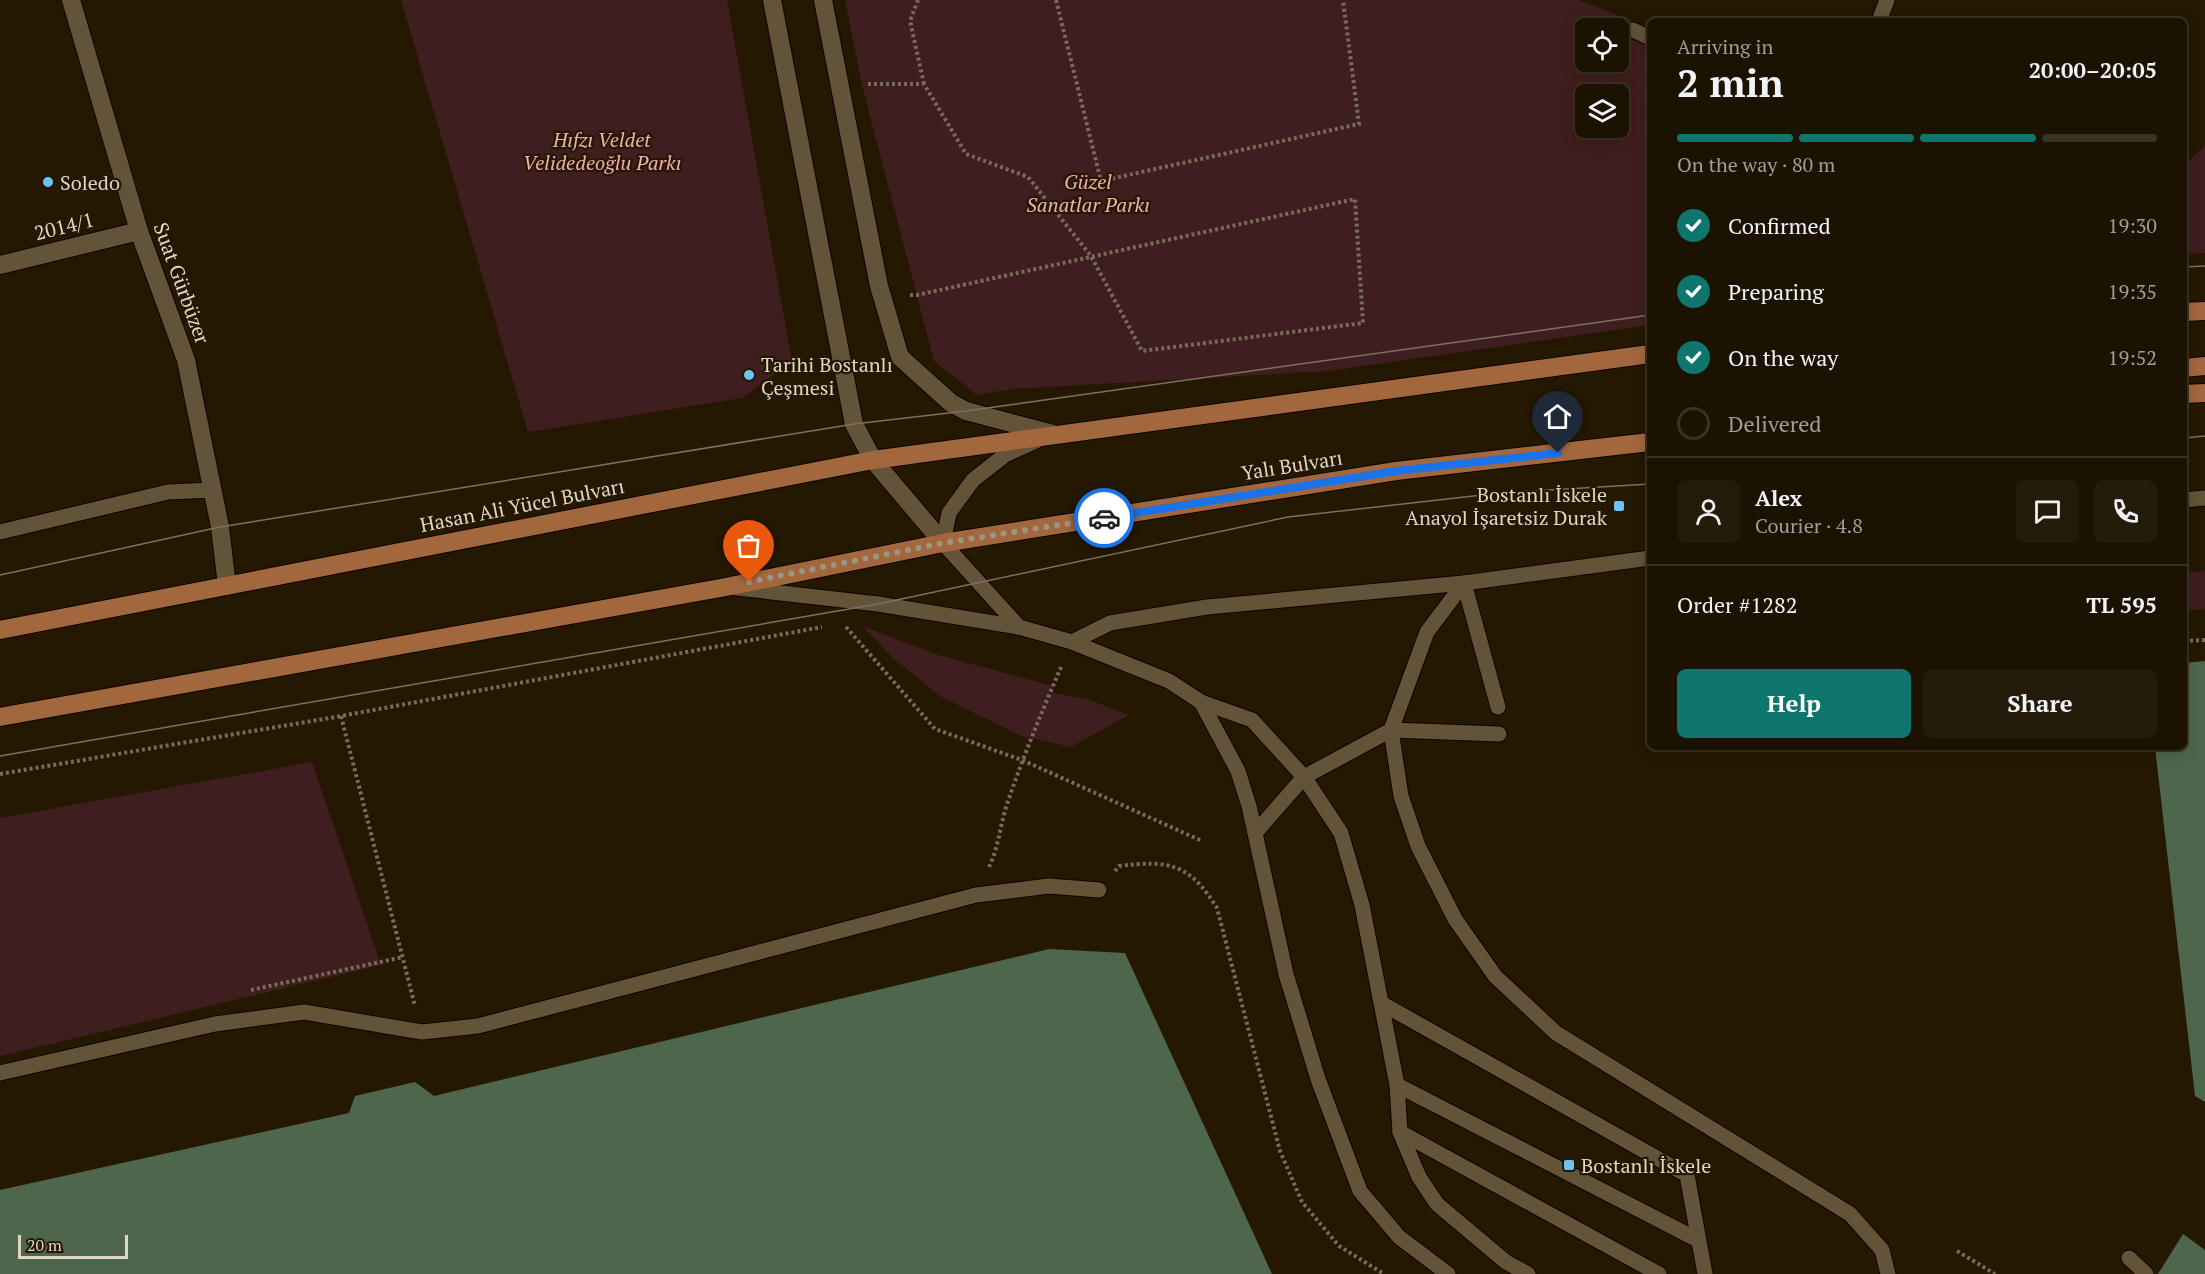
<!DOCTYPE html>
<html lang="en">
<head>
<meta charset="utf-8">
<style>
  body { margin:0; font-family:"PT Serif",serif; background:#251b0b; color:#f1f3f6; height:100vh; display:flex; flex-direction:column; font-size:22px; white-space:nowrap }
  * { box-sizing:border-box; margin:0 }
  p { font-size:20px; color:#a09e99 }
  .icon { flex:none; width:33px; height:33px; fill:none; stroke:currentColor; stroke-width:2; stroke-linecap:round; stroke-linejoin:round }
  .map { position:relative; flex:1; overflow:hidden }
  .details { position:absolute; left:1647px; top:18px; width:540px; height:732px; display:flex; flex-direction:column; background:#1c1201; border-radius:9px; box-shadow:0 3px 15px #0003,0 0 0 2px #3a3223 }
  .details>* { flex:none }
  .tools { position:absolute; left:1575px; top:18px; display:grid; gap:12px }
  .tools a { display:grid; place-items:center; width:54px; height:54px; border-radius:9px; background:#1c1201; box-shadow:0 3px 15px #0003,0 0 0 2px #3a3223; font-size:30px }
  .scale { position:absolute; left:18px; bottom:15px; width:110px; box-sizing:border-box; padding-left:6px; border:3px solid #dfd6c8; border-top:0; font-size:16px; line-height:21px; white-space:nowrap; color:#dfd6c8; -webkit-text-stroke:4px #251801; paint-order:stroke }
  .pin { position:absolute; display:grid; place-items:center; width:51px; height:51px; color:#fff; margin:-62px -26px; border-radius:50% 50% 50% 0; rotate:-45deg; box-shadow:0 0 6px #0007 }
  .pin .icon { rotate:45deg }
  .courier { position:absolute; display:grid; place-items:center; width:60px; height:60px; margin:-30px; border:4px solid #1a73e8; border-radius:50%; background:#fff; color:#222; box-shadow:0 2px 8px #0007 }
  .headline em { font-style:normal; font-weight:700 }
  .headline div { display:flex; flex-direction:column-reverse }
  .headline { display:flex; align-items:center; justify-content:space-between; height:102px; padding:0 30px }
  h1 { font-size:39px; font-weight:700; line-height:45px }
  .bar { display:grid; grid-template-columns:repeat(4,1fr); gap:9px 6px; align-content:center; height:72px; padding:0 30px }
  .bar i { height:8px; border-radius:4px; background:#3a3223 }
  .bar .on { background:#0f766e }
  .bar p { grid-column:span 4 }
  .line { display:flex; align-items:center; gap:15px; padding:0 30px; border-top:2px solid #3a3223 }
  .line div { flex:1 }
  .round { display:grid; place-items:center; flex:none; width:63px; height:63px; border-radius:9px; background:#251b0b }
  ol { padding:0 30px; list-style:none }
  li { display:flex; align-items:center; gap:18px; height:66px }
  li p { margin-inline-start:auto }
  li .icon { padding:6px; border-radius:50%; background:#0f766e; color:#fff; stroke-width:4 }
  li:last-child { color:#a09e99 }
  li i { width:33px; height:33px; border:3px solid #3a3223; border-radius:50% }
  .action { display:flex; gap:12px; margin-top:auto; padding:12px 30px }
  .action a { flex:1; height:69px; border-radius:9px; background:#0f766e; color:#fff; font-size:24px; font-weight:700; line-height:69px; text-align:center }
  .action a+a { background:#251b0b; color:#f1f3f6 }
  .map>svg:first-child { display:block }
</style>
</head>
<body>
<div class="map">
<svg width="2205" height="1274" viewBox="0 0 2205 1274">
  <rect width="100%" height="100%" fill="#251801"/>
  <g fill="#3f1e1f" fill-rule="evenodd">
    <polygon points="401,0 727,0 792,362 742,398 528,432"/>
    <path d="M845,0H1579L1650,28V325L1328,371L1011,389L977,395L934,361L863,89ZM1586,28H1618V62H1586ZM1586,94H1618V128H1586Z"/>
    <polygon points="2205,146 2205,253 2184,254 2184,165"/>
    <polygon points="2205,571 2205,609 2184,611 2184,579 2190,572"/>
    <polygon points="862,626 938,655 1053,686 1050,692 1090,700 1129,715 1071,747 1021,736 940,696 893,658"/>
    <polygon points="312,762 381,965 0,1056 0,818"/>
  </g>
  <g fill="#4e674c">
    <polygon points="2205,661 2205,1102 2195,1096 2155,747 2184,747 2184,663"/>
    <polygon points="1049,949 1125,953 1272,1274 0,1274 0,1190 349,1113 355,1096 415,1082 434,1096"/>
    <polygon points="2183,1234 2205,1250 2205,1274 2158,1274"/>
  </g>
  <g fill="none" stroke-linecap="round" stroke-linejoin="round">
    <defs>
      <g id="lane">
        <polyline points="1879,21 1887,0"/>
        <polyline points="1633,30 1650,38"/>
        <polyline points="1036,441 1005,455 973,480 949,513 943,543 1019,627 1072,642 1169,681 1201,702 1252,720 1304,777 1341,833 1362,905 1397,1085 1400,1132 1419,1177 1437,1204 1506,1262 1528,1274"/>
        <polyline points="2184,500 2205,498"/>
        <polyline points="0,532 168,492 213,490"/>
        <polyline points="1464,583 1427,632 1391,730 1401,796 1418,846 1455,919 1495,976 1556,1033 1850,1214 1882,1250 1888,1274"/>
        <polyline points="1464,583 1498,707"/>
        <polyline points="737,588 878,604 1019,627"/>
        <polyline points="1072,642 1110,623 1207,607 1464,583 1650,558"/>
        <polyline points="1201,702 1238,771 1249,806 1286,974 1318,1079 1360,1191 1399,1237 1448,1274"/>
        <polyline points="1255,833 1304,777 1391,730 1499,734"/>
        <polyline points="1381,1003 1687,1175 1705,1274"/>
        <polyline points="0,1073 215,1024 304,1012 422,1032 478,1026 976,895 1049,886 1099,890"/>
        <polyline points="1397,1085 1698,1240"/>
        <polyline points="1400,1132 1659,1274"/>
        <polyline points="2129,1258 2146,1274"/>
      </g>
      <g id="street">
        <polyline points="71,0 139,231 186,360 220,527 227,586"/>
        <polyline points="772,0 854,424 873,460 943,543"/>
        <polyline points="823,0 879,286 900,357 951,403 966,411 1053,434"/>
        <polyline points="0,265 139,231"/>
      </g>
      <g id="primary">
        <polyline points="2184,312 2205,311"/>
        <polyline points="2184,368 2205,366"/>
        <polyline points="2184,394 2205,393"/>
        <polyline points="0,630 873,460 1650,354"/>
        <polyline points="0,717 726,587 943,543 1396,471 1650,442"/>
      </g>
    </defs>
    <use href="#lane" stroke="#0e0400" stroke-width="17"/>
    <use href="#street" stroke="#0e0400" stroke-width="20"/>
    <use href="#primary" stroke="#0e0400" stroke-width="20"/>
    <g stroke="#776c59" stroke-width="4" stroke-dasharray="3 3" stroke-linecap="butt">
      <polyline points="918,0 910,21 924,84"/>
      <polyline points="1056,0 1101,181 1359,124 1343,0"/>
      <polyline points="868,84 924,84 966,154 1028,177 1091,256 1142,351 1363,323 1355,199 917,295 910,295"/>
      <polyline points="846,627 935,729 1022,760 1202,841"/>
      <polyline points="2184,641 2205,640"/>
      <polyline points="341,716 415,1006"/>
      <polyline points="0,774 341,716 822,627"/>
      <path d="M989,867C999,846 1000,825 1007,804C1023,757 1042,711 1062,665"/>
      <path d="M1115,871L1119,866C1169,860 1189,863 1217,908L1280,1151L1302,1202L1339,1246L1384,1274"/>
      <polyline points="251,990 403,957"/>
      <polyline points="1957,1251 1995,1274"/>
    </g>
    <use href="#lane" stroke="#625339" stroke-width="15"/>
    <use href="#street" stroke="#625339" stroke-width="18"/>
    <use href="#primary" stroke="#a2673d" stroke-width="18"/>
    <g stroke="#7d715f" stroke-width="1.5">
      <polyline points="2184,267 2205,266"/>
      <polyline points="2184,438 2205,436"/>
      <polyline points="0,575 220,527 854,424 966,411 1650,315"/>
      <polyline points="0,756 878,604 1288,517 1500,493 1650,484"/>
    </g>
  </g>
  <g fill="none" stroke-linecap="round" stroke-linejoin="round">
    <polyline stroke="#9e9482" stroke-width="6" stroke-dasharray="0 10.8" points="749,582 943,543 1104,518"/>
    <polyline stroke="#1a73e8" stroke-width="8" points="1104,518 1396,471 1558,453"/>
  </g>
  <g fill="#6fc2f4" stroke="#251801" stroke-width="2">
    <circle cx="48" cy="182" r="6"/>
    <circle cx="749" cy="375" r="6"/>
    <rect x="1613" y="500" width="12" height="12" rx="3"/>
    <rect x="1563" y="1159" width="12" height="12" rx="3"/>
  </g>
  <g text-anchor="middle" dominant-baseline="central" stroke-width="4.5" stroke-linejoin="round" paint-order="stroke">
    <g font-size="20" font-style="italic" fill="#f2adae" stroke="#251801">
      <text x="602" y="139">Hıfzı Veldet<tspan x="602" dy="23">Velidedeoğlu Parkı</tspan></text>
      <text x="1088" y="181">Güzel<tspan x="1088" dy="23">Sanatlar Parkı</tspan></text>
    </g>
    <g font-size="20" fill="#dfd6c8" stroke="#251801" text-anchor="start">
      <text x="60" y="182">Soledo</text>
      <text x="761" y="364">Tarihi Bostanlı<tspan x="761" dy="23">Çeşmesi</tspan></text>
      <text x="1607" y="494" text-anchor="end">Bostanlı İskele<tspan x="1607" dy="23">Anayol İşaretsiz Durak</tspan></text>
      <text x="1581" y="1165">Bostanlı İskele</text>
    </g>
    <g font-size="20" fill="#dfd6c8" stroke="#251801">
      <text transform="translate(64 226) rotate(-14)">2014/1</text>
      <text transform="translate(182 283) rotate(70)">Suat Gürbüzer</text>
      <text transform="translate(1292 465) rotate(-9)">Yalı Bulvarı</text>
      <text transform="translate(522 505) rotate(-11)">Hasan Ali Yücel Bulvarı</text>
    </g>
  </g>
</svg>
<div class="tools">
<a><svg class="icon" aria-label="locate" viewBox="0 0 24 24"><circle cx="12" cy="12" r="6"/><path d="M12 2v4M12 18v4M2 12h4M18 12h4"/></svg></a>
<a><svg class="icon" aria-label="layers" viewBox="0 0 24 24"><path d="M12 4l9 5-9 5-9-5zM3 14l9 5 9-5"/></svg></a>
</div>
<div class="scale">20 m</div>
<div class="pin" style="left:749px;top:582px;background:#ea580c"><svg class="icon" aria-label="bag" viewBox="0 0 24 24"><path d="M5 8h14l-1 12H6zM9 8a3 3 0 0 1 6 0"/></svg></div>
<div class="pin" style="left:1558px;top:453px;background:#1f2937"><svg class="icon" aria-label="home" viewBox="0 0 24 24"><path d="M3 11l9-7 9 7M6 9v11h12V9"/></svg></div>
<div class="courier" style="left:1104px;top:518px"><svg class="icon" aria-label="car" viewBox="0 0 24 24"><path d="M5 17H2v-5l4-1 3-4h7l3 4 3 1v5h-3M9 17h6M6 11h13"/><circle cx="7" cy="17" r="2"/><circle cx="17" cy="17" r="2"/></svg></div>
<section class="details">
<div class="headline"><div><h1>2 min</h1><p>Arriving in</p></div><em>20:00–20:05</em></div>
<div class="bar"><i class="on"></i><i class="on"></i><i class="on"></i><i></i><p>On the way · 80 m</p></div>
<ol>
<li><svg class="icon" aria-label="check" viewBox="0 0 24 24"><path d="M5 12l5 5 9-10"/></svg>Confirmed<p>19:30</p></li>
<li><svg class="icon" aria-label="check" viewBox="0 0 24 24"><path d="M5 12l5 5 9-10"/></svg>Preparing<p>19:35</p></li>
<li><svg class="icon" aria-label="check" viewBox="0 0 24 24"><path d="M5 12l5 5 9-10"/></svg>On the way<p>19:52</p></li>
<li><i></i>Delivered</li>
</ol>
<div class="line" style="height:108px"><a class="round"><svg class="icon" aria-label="person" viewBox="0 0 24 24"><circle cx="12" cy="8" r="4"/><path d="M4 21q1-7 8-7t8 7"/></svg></a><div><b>Alex</b><p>Courier · 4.8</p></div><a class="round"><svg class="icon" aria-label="chat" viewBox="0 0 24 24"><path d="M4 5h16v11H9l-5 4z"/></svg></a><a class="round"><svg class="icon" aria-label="phone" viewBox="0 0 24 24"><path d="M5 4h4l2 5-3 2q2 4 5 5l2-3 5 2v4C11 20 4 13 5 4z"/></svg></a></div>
<div class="line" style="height:78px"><div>Order #1282</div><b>TL 595</b></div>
<div class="action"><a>Help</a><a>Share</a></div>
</section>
</div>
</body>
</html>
